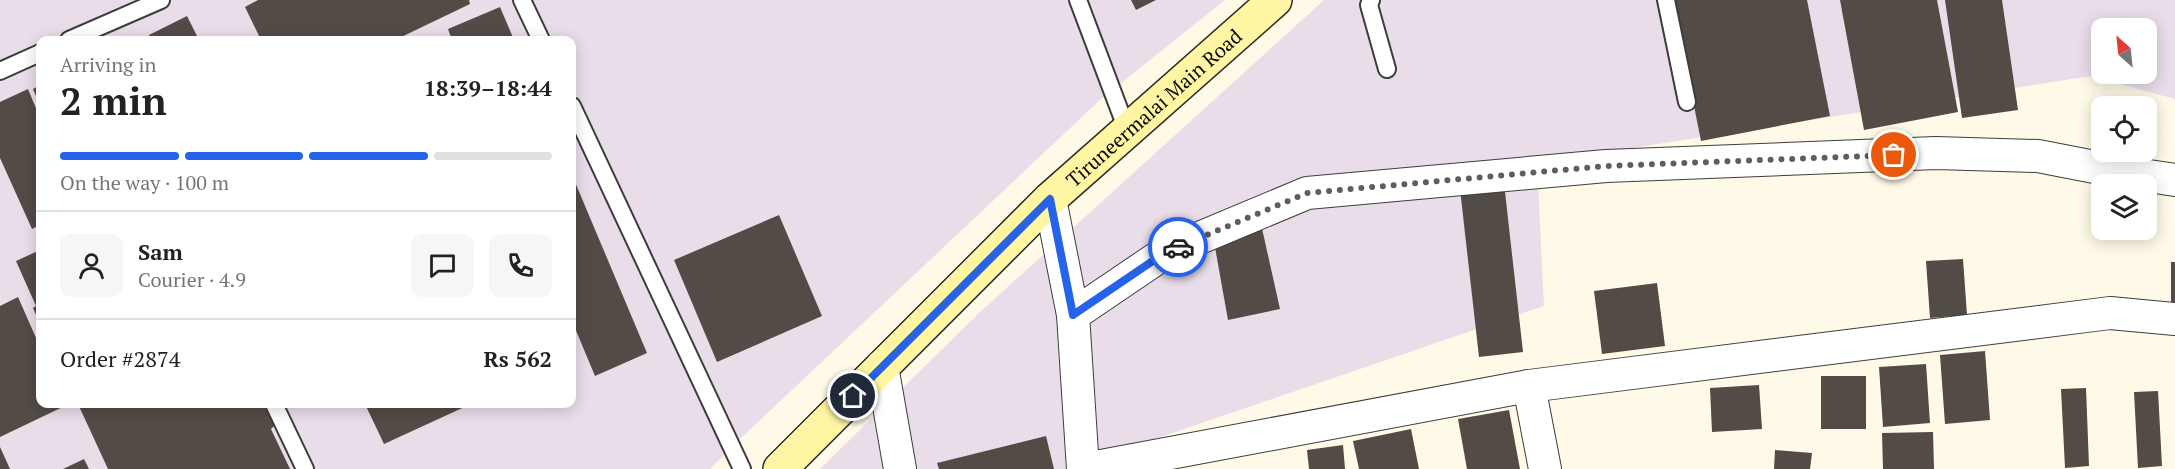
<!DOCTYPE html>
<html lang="en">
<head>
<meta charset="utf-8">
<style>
  body { margin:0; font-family:"PT Serif",serif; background:#f6f6f6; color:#222; height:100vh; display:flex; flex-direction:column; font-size:22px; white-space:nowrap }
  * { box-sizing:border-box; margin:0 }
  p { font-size:20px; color:#767676 }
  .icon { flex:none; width:33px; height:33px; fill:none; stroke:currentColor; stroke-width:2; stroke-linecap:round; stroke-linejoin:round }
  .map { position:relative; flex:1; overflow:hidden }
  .side { position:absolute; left:36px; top:36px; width:540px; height:372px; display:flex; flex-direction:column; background:#fff; border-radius:12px; box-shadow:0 3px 15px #0003 }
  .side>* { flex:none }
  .needle { width:39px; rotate:333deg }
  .tools { position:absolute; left:2091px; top:18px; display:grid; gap:12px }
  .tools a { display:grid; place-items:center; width:66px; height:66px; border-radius:12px; background:#fff; box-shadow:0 3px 15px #0003; font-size:30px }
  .pin { position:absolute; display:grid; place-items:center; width:51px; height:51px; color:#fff; margin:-26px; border:3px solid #fff; border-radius:50%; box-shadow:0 2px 6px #0007 }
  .courier { position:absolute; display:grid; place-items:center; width:60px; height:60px; margin:-30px; border:4px solid #2563eb; border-radius:50%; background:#fff; color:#222; box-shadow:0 2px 8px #0007 }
  .summary em { font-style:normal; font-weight:700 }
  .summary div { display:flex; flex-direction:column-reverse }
  .summary { display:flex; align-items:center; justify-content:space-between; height:102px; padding:0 24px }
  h1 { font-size:39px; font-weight:700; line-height:45px }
  .bar { display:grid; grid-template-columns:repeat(4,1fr); gap:9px 6px; align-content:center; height:72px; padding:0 24px }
  .bar i { height:8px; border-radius:4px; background:#e0e0e0 }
  .bar .selected { background:#2563eb }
  .bar p { grid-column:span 4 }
  .line { display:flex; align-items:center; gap:15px; padding:0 24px; border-top:2px solid #e0e0e0 }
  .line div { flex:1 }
  .round { display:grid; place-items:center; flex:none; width:63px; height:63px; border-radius:12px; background:#f6f6f6 }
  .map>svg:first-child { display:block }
</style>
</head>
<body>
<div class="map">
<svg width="2175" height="469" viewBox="0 0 2175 469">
  <rect width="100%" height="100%" fill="#fffae7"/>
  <g fill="#e9ddea" fill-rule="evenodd">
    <path d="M0,0H1225L1100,100L742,437L710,469H0ZM40,40H572V404H40Z"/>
    <path d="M1324,0H2175V99L2091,76L1537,163L1544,306L1076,466V469H820L979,313ZM2102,28H2146V74H2102Z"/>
  </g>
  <g fill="#534b46">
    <polygon points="258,0 469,0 470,4 395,40 261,40 245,7"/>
    <polygon points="1131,0 1156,0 1136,10"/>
    <polygon points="1673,0 1807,0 1830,116 1701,141"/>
    <polygon points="1840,0 1937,0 1958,112 1864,130"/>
    <polygon points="1945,0 2002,0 2018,110 1962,118"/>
    <polygon points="500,7 514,40 452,40 448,29"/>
    <polygon points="187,16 199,40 151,40 149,35"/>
    <polygon points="40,85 40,106 33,89"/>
    <polygon points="28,89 40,118 40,225 32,229 0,158 0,102"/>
    <polygon points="572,175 647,353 595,376 572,321"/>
    <polygon points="1504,183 1523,352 1479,357 1460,189"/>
    <polygon points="779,215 822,316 717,362 674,260"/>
    <polygon points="1259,215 1280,309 1228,320 1213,236"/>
    <polygon points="40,250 40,324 33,308 36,306 16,261"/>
    <polygon points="1963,259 1967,315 1930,318 1926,261"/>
    <rect x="2171" y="262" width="4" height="45"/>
    <polygon points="1657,283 1665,346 1602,354 1594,291"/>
    <polygon points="18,297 40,347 40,404 69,404 0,437 0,306"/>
    <polygon points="1985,351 1990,420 1945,424 1940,355"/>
    <polygon points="1926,364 1930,423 1883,427 1879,367"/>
    <rect x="1821" y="376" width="45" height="53"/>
    <polygon points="1759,385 1762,429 1712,432 1710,388"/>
    <polygon points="2086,388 2089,466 2065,468 2061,389"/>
    <polygon points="2158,391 2162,466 2138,468 2134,392"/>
    <polygon points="78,404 268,404 277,423 271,429 290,469 108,469"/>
    <polygon points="365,404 471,404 384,444"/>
    <polygon points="1509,410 1520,469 1467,469 1458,419"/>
    <polygon points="1411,429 1419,469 1359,469 1353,441"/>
    <polygon points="1933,432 1934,469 1883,469 1882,433"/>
    <polygon points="1046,436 1054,469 939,469 937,463"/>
    <polygon points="1343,445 1345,469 1309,469 1307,450"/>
    <polygon points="0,447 10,469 0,469"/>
    <polygon points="1775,450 1812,453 1810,469 1774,469"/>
    <polygon points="84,459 89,469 63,469"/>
  </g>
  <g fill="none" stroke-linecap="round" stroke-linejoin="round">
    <defs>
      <g id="lane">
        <polyline points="522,0 541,40"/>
        <polyline points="1078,0 1127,130"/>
        <polyline points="1371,0 1369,5 1387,69"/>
        <polyline points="1666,0 1687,102"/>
        <polyline points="69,40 161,0"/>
        <polyline points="0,71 40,53"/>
        <polyline points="572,106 742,469"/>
        <polyline points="274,404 305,469"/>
      </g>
      <g id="street">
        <polyline points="1050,199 1073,315 1083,469"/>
        <polyline points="1073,315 1166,252 1307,193 1606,166 1936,153 2038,156 2115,171 2175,180"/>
        <polyline points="882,366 900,469"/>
        <polyline points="1529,386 1545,469"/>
        <polyline points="1085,469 1529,386 2110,313 2175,319"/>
      </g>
      <g id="secondary">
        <path id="s1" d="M780,469L1050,199L1275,0"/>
      </g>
    </defs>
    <use href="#lane" stroke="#3d3d3d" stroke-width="20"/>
    <use href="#street" stroke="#3d3d3d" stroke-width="34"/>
    <use href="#secondary" stroke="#2c2c2c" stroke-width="36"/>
    <use href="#lane" stroke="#fff" stroke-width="16"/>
    <use href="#street" stroke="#fff" stroke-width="32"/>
    <use href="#secondary" stroke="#fff5a2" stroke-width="33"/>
  </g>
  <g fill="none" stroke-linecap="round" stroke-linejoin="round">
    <polyline stroke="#605e57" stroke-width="6" stroke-dasharray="0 10.8" points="1178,247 1307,193 1606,166 1894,155"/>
    <polyline stroke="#2563eb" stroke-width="8" points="853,396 1050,199 1073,315 1166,252 1178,247"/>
  </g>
  <g text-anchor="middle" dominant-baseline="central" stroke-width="6" stroke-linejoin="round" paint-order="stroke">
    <g font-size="20" fill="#0a0a0a" stroke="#fff">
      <text stroke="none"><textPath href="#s1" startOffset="520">Tiruneermalai Main Road</textPath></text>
    </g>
  </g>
</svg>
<div class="tools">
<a><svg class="needle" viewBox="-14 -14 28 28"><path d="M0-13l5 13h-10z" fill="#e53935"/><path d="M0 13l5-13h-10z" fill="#767676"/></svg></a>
<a><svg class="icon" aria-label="locate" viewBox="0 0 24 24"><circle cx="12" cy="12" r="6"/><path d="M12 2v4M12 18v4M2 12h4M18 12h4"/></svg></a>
<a><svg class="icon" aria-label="layers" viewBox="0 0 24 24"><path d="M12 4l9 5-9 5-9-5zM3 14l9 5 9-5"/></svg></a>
</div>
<div class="pin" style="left:1894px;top:155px;background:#ea580c"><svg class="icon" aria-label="bag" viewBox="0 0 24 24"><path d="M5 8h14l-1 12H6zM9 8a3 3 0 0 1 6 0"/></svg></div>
<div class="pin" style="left:853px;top:396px;background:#1f2937"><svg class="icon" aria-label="home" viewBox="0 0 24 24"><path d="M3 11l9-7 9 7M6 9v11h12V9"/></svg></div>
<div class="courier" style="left:1178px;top:247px"><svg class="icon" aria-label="car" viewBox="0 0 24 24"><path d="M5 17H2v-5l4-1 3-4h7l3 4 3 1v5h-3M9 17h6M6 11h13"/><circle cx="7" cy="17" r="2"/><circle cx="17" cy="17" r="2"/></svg></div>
<section class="side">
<div class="summary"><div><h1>2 min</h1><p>Arriving in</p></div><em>18:39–18:44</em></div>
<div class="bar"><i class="selected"></i><i class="selected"></i><i class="selected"></i><i></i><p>On the way · 100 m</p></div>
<div class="line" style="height:108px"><a class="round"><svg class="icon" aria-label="person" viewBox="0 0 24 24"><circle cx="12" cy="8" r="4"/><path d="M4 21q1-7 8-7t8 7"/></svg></a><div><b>Sam</b><p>Courier · 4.9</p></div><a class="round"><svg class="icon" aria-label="chat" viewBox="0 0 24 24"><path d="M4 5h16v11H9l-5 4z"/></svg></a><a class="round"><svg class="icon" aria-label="phone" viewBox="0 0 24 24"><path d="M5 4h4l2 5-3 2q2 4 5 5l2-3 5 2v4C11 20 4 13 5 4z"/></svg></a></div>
<div class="line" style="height:78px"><div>Order #2874</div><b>Rs 562</b></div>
</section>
</div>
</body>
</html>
